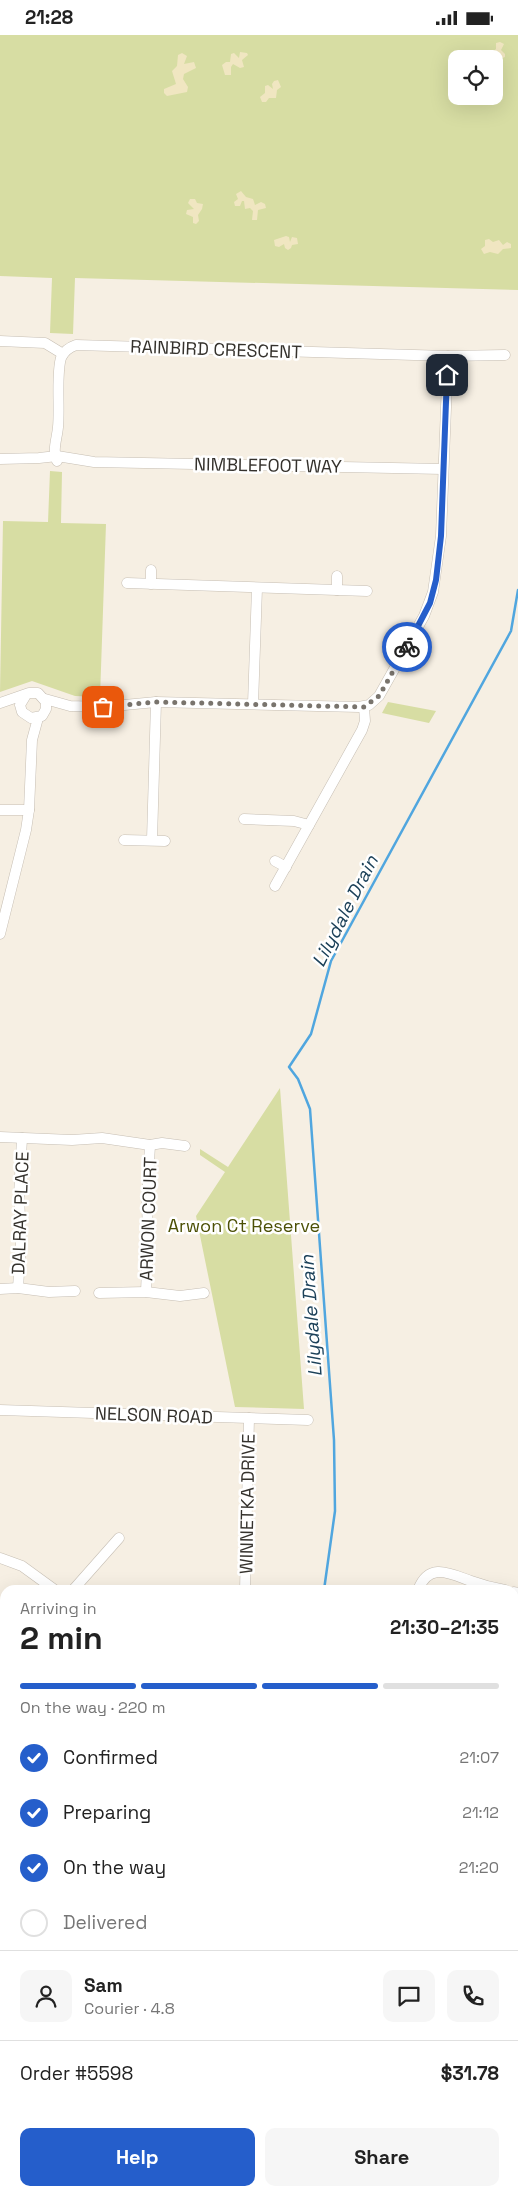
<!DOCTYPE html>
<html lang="en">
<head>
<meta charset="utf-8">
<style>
  body { margin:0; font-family:"Space Grotesk",sans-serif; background:#f6f6f6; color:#222; height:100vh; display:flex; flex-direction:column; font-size:19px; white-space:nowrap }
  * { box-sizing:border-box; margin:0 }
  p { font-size:16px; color:#767676 }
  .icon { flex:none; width:28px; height:28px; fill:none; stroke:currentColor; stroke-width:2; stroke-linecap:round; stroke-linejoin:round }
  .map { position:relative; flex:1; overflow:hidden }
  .details { position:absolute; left:0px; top:1550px; width:519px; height:611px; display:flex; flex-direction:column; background:#fff; border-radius:15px 15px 0 0; box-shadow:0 5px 20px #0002 }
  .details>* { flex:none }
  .fabs { position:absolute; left:448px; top:15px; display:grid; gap:10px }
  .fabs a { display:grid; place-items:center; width:55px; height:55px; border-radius:10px; background:#fff; box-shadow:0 5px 20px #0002; font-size:25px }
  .pin { position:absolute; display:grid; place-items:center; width:42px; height:42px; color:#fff; margin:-21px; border-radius:10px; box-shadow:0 2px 8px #0006 }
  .courier { position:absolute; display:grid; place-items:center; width:50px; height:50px; margin:-25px; border:4px solid #255ecb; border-radius:50%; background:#fff; color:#222; box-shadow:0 1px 6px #0007 }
  .summary em { font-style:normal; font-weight:700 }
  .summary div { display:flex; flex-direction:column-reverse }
  .summary { display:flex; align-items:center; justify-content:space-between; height:85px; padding:0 20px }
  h1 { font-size:32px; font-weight:700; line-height:38px }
  .bar { display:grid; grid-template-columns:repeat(4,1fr); gap:8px 5px; align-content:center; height:60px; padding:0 20px }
  .bar i { height:6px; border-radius:4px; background:#e0e0e0 }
  .bar .on { background:#255ecb }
  .bar p { grid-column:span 4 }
  .line { display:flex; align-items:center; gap:12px; padding:0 20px; border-top:1px solid #e0e0e0 }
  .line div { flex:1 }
  .round { display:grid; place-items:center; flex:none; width:52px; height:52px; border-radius:10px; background:#f6f6f6 }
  ol { padding:0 20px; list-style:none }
  li { display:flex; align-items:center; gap:15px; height:55px }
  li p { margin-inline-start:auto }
  li .icon { padding:5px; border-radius:50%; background:#255ecb; color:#fff; stroke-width:4 }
  li:last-child { color:#767676 }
  li i { width:28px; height:28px; border:2px solid #e0e0e0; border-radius:50% }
  .primary-button { display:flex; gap:10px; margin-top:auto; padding:10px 20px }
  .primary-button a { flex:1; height:58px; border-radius:10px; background:#255ecb; color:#fff; font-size:20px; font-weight:700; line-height:58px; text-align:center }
  .primary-button a+a { background:#f6f6f6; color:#222 }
  .status { display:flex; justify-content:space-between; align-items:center; height:35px; padding:0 25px; background:#fff; direction:ltr }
  .status svg { height:14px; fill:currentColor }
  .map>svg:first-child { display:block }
</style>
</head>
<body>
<div class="status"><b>21:28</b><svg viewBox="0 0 49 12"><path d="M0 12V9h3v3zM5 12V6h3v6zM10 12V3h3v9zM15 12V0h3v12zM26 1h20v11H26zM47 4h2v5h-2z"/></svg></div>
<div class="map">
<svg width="518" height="2161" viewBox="0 0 518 2161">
  <rect width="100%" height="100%" fill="#f6efe3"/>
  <g fill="#d7dda3" fill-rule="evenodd">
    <path d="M0,0H518V255L75,243L73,299L50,298L52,243L0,241ZM456,24H494V61H456Z"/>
    <polygon points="50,436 62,437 61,488 106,489 100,662 75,661 32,646 0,657 3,486 48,487"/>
    <polygon points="388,667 436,676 429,688 382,678"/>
    <polygon points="280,1053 304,1374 235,1372 196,1181 225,1137 200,1120 200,1114 228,1132"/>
    <rect x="0" y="1879" width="5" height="73"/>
  </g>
  <g fill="#f0e6c1">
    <polygon points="500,7 504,9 501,15 505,19 505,22 500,24 496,20 497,25 494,27 494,24 490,24 489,20 496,14 496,8"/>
    <polygon points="240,17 247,18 248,20 242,25 244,32 240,33 233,29 231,32 231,40 225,40 222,30 226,27 230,27 231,19 234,18 239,23"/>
    <polygon points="182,18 187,21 184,29 194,27 196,33 184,39 183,44 188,52 187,57 167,61 164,58 164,54 176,49 172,36 177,31 178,20"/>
    <polygon points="278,45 281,52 277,55 276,63 269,63 266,67 262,67 260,62 265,58 265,51 268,50 273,54 272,49 274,46"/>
    <polygon points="241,156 246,162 253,164 255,170 261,167 265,169 266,173 258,175 257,185 252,185 253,176 250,173 245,174 244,166 242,166 240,171 235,171 234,167 238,164 236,159"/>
    <polygon points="190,164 195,164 197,168 203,169 202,174 198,180 199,186 196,189 193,188 193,182 186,179 187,175 194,174 188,168"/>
    <polygon points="286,201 289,202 290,207 292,202 297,203 298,209 292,210 291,213 288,215 285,213 284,209 279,212 275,211 274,205"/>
    <polygon points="489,204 493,207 499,205 503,210 507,207 511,209 511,213 503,214 498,219 490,217 484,219 481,214 485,211 485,205"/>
  </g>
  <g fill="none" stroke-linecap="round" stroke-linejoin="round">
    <polyline stroke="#50a6df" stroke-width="2.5" points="324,1555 335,1476 334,1405 310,1074 298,1044 289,1032 311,999 331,926 511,596 518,555"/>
    <defs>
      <g id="minor">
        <polyline points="0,306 45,308 63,319"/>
        <polyline points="0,424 39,423 57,421 94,427 443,434"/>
        <path d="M57,426C52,415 57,404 58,392C60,373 56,339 61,323C64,316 70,312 76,310L448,321"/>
        <polyline points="127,548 367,556"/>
        <polyline points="151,549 151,535"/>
        <polyline points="337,555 337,541"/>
        <polyline points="45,664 70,671 103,672 156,667 359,672 369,670 379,661 424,581 433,557 441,501 448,321 505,320"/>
        <polyline points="0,668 29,658 38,658 46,667 46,674 42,681 31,683 22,677 20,670 26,660"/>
        <polyline points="253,669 257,553"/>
        <polyline points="0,775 29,775"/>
        <polyline points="244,784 294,786 309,790"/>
        <polyline points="124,805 165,806"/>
        <polyline points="152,805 156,667"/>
        <polyline points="275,826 286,832"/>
        <polyline points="275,851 362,695 365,686 364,672"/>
        <polyline points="0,899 26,795 29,775 32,705 38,683"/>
        <polyline points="0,1102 72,1105 102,1103 150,1110 162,1108 185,1111"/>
        <polyline points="18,1253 21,1207 19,1161 22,1103"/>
        <polyline points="0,1254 18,1253 49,1257 75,1256"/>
        <polyline points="146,1257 148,1207 147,1164 150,1110"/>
        <polyline points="99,1258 146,1257 180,1261 204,1258"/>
        <polyline points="0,1375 308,1385"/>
        <polyline points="0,1523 22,1531 55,1555"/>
        <polyline points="73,1555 119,1503"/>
        <polyline points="245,1555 249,1383"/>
        <path d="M418,1555C429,1526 451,1539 471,1546C482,1550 493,1553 505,1555"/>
        <polyline points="514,1557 518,1558"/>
        <polyline points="0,1694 5,1694"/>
        <polyline points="514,1705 518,1706"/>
        <polyline points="0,1821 5,1821"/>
        <polyline points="277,2161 277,2156"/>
      </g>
      <g id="secondary">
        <polyline points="0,1961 5,1961"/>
        <polyline points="514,1992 518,1993"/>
      </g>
    </defs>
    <use href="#minor" stroke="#c6beb3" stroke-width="11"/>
    <use href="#secondary" stroke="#c6beb3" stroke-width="16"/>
    <use href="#minor" stroke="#fff" stroke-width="10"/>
    <use href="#secondary" stroke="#fff" stroke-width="15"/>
  </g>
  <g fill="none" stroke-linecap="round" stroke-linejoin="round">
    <polyline stroke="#79746d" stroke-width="5" stroke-dasharray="0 9" points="103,672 156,667 364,672 379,661 407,612"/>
    <polyline stroke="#255ecb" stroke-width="6" points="407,612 430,568 436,545 441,501 447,340"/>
  </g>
  <g text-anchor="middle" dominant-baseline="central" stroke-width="5" stroke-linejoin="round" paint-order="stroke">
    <g font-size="18" fill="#35322d" stroke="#fff">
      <text transform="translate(216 314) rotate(2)">RAINBIRD CRESCENT</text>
      <text transform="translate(268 430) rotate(1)">NIMBLEFOOT WAY</text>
      <text transform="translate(20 1178) rotate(-88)">DALRAY PLACE</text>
      <text transform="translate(148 1184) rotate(-88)">ARWON COURT</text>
      <text transform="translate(154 1380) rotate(2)">NELSON ROAD</text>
      <text transform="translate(247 1469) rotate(-89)">WINNETKA DRIVE</text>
    </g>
    <g font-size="18" fill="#4c5006" stroke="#fff">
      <text x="244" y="1190">Arwon Ct Reserve</text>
    </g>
    <g font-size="19" font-style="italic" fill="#1c4159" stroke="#fff">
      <text transform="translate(345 876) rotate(-63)">Lilydale Drain</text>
      <text transform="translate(311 1281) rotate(-94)">Lilydale Drain</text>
    </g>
  </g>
</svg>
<div class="fabs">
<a><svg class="icon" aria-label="locate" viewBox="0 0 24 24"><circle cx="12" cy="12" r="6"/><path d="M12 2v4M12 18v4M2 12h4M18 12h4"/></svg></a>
</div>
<div class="pin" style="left:103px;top:672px;background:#ea580c"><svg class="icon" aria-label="bag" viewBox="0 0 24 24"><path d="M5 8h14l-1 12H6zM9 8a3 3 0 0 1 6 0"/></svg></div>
<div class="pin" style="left:447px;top:340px;background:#1f2937"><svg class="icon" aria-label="home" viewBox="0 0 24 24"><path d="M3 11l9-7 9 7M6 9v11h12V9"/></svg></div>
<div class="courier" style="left:407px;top:612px"><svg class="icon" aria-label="bike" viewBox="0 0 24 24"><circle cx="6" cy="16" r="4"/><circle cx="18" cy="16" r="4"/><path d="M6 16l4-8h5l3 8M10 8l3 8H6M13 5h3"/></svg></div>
<section class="details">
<div class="summary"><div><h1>2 min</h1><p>Arriving in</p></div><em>21:30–21:35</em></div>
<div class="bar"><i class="on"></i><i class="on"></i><i class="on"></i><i></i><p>On the way · 220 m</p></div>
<ol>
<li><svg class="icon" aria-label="check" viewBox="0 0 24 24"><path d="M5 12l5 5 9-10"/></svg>Confirmed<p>21:07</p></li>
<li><svg class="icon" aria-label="check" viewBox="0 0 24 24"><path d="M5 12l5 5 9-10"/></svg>Preparing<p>21:12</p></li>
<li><svg class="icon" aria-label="check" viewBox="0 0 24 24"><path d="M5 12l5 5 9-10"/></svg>On the way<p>21:20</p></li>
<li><i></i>Delivered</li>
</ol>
<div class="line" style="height:90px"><a class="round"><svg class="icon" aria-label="person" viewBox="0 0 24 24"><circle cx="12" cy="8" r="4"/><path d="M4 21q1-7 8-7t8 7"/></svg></a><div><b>Sam</b><p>Courier · 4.8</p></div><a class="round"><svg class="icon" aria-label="chat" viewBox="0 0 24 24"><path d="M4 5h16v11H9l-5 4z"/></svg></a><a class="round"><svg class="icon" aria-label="phone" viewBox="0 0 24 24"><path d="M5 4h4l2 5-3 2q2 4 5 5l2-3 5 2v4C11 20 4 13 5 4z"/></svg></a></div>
<div class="line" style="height:65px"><div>Order #5598</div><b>$31.78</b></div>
<div class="primary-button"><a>Help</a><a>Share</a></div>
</section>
</div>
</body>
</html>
